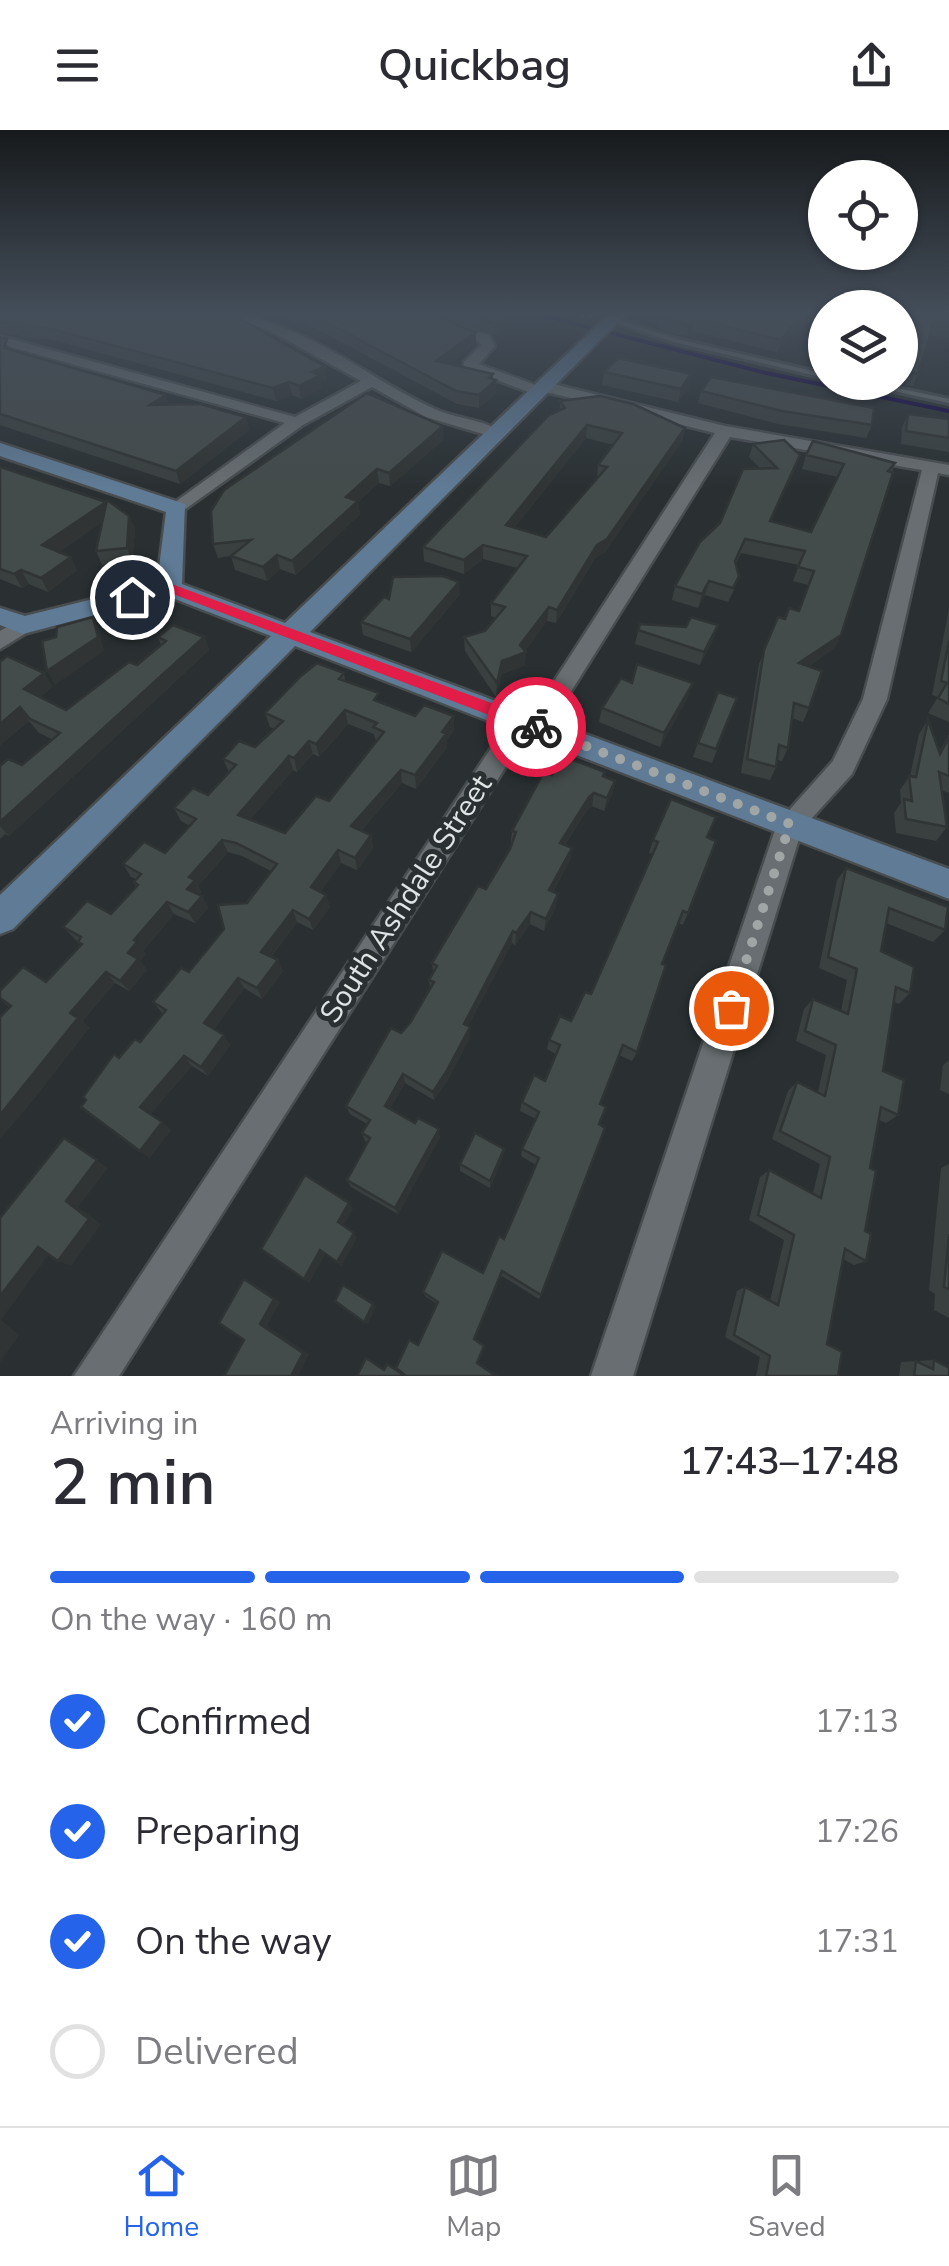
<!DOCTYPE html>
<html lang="en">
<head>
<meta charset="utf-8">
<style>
  body { margin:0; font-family:"Nunito Sans",sans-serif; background:#f2f2f3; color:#2b2b33; height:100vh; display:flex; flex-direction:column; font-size:38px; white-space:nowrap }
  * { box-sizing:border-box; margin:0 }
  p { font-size:32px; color:#7c7c81 }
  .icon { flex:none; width:55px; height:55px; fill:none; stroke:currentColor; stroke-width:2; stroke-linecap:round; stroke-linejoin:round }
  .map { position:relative; height:1246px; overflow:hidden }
  .panel { display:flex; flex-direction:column; background:#fff; flex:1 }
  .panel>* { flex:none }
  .controls { position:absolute; left:808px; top:30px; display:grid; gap:20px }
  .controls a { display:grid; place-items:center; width:110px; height:110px; border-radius:50%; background:#fff; box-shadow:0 2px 8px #0004; font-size:50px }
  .pin { position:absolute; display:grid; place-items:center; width:85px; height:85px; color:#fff; margin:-42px; border:5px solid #fff; border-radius:50%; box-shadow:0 2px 10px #0007 }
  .courier { position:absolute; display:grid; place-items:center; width:100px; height:100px; margin:-50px; border:8px solid #e11d48; border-radius:50%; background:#fff; color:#222; box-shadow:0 2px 12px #0007 }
  .summary em { font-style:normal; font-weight:600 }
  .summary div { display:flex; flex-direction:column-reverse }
  .summary { display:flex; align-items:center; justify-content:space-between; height:170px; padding:0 50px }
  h1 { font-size:65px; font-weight:600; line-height:75px }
  .bar { display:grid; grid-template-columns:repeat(4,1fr); gap:15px 10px; align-content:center; height:120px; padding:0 50px }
  .bar i { height:12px; border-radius:8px; background:#e1e1e2 }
  .bar .current { background:#2563eb }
  .bar p { grid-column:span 4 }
  ol { padding:0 50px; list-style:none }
  li { display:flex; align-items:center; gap:30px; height:110px }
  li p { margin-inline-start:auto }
  li .icon { padding:10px; border-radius:50%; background:#2563eb; color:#fff; stroke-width:4 }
  li:last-child { color:#7c7c81 }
  li i { width:55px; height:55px; border:5px solid #e1e1e2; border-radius:50% }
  header { display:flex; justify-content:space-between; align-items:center; height:130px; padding:0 50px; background:#fff; font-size:45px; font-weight:600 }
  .menu { display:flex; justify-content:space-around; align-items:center; height:140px; border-top:2px solid #e1e1e2; background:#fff; font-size:28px; color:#7c7c81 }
  .menu a { display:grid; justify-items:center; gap:5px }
  .menu .current { color:#2563eb }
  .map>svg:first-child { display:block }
</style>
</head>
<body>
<header><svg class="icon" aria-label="menu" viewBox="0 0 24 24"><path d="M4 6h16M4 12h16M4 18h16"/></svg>Quickbag<svg class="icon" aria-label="share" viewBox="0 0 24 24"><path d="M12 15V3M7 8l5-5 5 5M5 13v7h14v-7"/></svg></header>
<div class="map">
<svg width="949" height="1246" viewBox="0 0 949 1246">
  <rect width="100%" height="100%" fill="#2a3032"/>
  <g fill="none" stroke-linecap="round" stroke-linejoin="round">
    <polyline stroke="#130545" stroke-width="4" points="537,184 766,243 949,281"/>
    <defs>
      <g id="lane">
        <polygon points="613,188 677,209 825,244 825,248 673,212 611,191 610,190"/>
        <polygon points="852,252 869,252 949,269 949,273"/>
      </g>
      <g id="street">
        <path d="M216,184C298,184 363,247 435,279C456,289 484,289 501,302L493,307L426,287L372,257L303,295L177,385L171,383V375L285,293L0,214V206L295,287L361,251L267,199Z"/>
        <polygon points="399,184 420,184 489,205 495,216 479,234 538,256 545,252 725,296 949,335 949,345 938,343 887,569 852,644 802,699 633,1246 591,1246 777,694 833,631 863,569 922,340 730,307 567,568 531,597 119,1246 74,1246 513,585 551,556 715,303 546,262 534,264 464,238 464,232 481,215 478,211"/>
        <polygon points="23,488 34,495 31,500 0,519 0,501"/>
      </g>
      <polygon id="secondary" points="609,184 626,184 310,502 949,739 949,769 295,516 13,799 0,804 0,765 271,506 167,466 23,504 0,495 0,478 25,486 157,453 166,382 0,326 0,313 185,374 182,454 285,493"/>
    </defs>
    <use href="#lane" stroke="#484d4f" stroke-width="6"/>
    <use href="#street" stroke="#484d4f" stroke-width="5"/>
    <use href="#secondary" stroke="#484d4f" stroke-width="5"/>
    <polyline stroke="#7e8385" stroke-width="2.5" stroke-dasharray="2.5 5" stroke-linecap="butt" points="573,184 591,187"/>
    <use href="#lane" fill="#686e71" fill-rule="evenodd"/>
    <use href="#street" fill="#686e71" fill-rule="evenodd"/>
    <use href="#secondary" fill="#607b96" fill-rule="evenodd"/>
  </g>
  <g fill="#3a4040" fill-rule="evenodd">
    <polygon points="0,184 327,250 321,252 322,258 301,269 292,265 276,271 57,211 0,203"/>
    <polygon points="255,184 428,184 476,202 476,214 449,234 496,250 496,263 479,278 457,274 306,193"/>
    <polygon points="433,184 514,184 513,192 494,205"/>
    <polygon points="654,184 808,184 777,222 692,201 686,206 668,202 657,199 660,186"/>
    <polygon points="911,184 949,184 949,208 930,205 913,256 905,255"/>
    <polygon points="0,207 12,220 169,275 246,287 249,300 180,354 0,295"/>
    <polygon points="604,242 689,257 678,272 602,255"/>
    <polygon points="701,261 872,295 866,308 778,294 698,273"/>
    <path d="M560,271L685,298L682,311L605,422L595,428L556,493L547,491L525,521V535L502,544L496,567L465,521L464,507L485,501L496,488L491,486V473L518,438L483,429L464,444L424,431L423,417L560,280ZM586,308L614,315L598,335L597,348L546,407L514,398Z"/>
    <polygon points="908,284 949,289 949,322 901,314 902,297"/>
    <polygon points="444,309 390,356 379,353 358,372 360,384 296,445 280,439 267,451 235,440 231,426 218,428 213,414"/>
    <polygon points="753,314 800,325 771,392 811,402 838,347 802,339 806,325 895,333 841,505 834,518 809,536 809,578 803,592 792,588 788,618 782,631 777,630 776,637 770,650 741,643 759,534 778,487 785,489 798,481 808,455 793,451 799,435 741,423 736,433 734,460 728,472 705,465 698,478 672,470 675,456 760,338 749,327"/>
    <polygon points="0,337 129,386 135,399 132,432 102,435 96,421 102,392 59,422 77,440 48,462 29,454 22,458 0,449"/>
    <polygon points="460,464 411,522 363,505 361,492 389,469"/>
    <polygon points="949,479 949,592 928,583 938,567 932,565"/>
    <polygon points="640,494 686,497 718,495 713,509 700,535 635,514"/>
    <polygon points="158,507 204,507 209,520 9,706 5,704 0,709 0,636 22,635 52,609 39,603 29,591 0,615 0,532 44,543 52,557 40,567 66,580 137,535 161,515"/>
    <path d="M344,543L345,551L380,572L415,586H454V600L447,610V617L416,659L402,653L361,701L371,705L373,718L357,740L341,733L320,762L330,777L313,800L297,792L271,827L278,830L283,841L262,869L244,858L214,899L230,915L208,946L192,936L150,984L171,1000L149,1028L119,928L140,912L163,884L153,872L189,842L271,741L242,726L228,722L198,756L201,762L199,765L202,766L208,778L195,793L174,784L143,821L146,824L140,831L147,840L129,861L115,853L82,891L89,898L25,980L9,877L0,869L46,852L81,815L63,797L111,784L136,757L134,752L136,749L131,747L123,734L165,723L190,696L181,691L174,678L208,665L229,642L223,629L255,617L274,599L270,597L265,583ZM348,594L374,604L376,611L329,671L285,703L250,690L293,640L297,642L313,624L319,627Z"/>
    <polygon points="632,553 688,567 660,617 599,592 602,578"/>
    <polygon points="737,568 712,633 693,627 698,613"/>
    <polygon points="928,590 939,622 949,604 949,663 941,660 947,697 936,711 896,703 894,683 901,673 900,660 910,646 919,604"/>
    <polygon points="552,645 604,647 615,651 612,664 604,681 592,676 587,680 565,715 572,718 570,730 553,762 556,776 544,801 530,794 515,815 512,813 468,896 470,907 447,951 434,970 405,953 390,979 440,1007 398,1084 351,1057 347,1050 368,1012 365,1011 362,1003 367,994 350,984 346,976 410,893 430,858 429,850 433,842 432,833 486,759 510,719 512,701"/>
    <polygon points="707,707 688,783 683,795 678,793 662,834 637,922 632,931 619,925 600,974 599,994 541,1165 539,1169 502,1146 418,1215 437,1174 425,1166 423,1162 483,1143 504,1109 536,1035 521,1026 522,1019 536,989 520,981 522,972 545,951 556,924 547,919 549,910 571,891 591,864 653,724 649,723 653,710"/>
    <polygon points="846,738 945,800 933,812 886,793 881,821 910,863 899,874 894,872 883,941 898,985 886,993 879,990 870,1038 865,1101 866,1131 854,1135 843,1129 827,1214 838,1246 756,1246 760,1227 725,1207 737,1161 745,1157 770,1171 784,1110 749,1090 760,1047 769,1040 813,1063 820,1034 772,1009 788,961 797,952 818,962 826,925 796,911 804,879 813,869 841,881 847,850 819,838 837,750"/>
    <polygon points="949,930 949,964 940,960 943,935"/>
    <polygon points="504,1019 503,1026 490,1058 460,1041 460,1034"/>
    <polygon points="949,1034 949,1188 934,1180 935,1164 929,1160 941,1038"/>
    <polygon points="934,1230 949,1246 899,1246 901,1232"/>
  </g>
  <g fill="#303434">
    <polygon points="508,184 514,184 513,192 494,205 494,193"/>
    <polygon points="802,184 808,184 777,222 781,210"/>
    <polygon points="694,189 692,201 686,206 689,194"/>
    <polygon points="476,202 476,214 436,243 436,231"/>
    <polygon points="325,237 327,250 321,252 322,258 301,269 299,256 312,242"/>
    <polygon points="493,244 493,252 496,250 496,263 479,278 479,265 489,248"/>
    <polygon points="691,244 689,257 678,272 681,259"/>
    <polygon points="289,252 292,265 276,271 273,258"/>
    <polygon points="166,265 170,278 150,275"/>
    <polygon points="246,287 249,300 180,354 176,341"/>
    <polygon points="587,295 586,308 505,409 506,395"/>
    <polygon points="443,296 444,309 390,356 389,343"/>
    <polygon points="685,298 682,311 605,422 595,428 556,493 557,480 597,415"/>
    <polygon points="800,325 796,338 765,405 770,391"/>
    <polygon points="377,339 379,353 358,372 360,384 296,445 292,431 346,367"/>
    <polygon points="106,372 111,386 49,429 42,415"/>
    <polygon points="129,386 135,399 132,432 127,418"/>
    <polygon points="483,415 483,429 464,444 464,430"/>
    <polygon points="277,425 280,439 267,451 263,437"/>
    <polygon points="71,427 77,440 48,462 41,448"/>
    <polygon points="21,440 29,454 22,458 14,444"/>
    <polygon points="709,451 705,465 698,478 702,464"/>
    <polygon points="459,452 460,464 411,522 410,509"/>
    <polygon points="549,477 547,491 524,523 526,522 525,535 502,544 496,567 497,553 502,531 520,515"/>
    <polygon points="93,487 99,501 104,521 55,555 47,541"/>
    <polygon points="718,495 713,509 700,535 704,522"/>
    <polygon points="841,505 834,518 793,547 799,533"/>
    <polygon points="204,507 209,520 9,706 0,696 0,692"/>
    <polygon points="44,543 52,557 32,573 24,559"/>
    <polygon points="693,553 688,567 660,617 664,603"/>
    <polygon points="20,577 29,591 0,615 0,594"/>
    <polygon points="345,580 348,594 319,627 316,614"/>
    <polygon points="454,586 454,600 447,610 447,617 416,659 415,645"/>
    <polygon points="309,611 313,624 297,642 294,628"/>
    <polygon points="289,626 293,640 243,698 238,685"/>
    <polygon points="401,640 402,653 354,709 351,696"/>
    <polygon points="615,651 612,664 604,681 607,668"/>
    <polygon points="594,663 592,676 587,680 558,725 560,713 589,667"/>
    <polygon points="371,705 373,718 357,740 355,728"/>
    <polygon points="222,710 228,722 198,756 201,762 194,771 187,759 189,747"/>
    <polygon points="572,718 570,730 548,772 549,760"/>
    <polygon points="338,720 341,733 315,769 311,757"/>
    <polygon points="558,764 556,776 544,801 546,789"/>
    <polygon points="326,765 330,777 313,800 309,789"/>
    <polygon points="202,766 208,778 195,793 188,782"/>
    <polygon points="167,772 174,784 143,821 146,824 140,831 147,840 129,861 120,851 128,823 134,810"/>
    <polygon points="293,780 297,792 266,833 261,822"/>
    <polygon points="531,782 530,794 515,815 516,803"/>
    <polygon points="513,801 512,813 464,904 464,894"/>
    <polygon points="278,830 283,841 262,869 257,858"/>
    <polygon points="106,842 115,853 82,891 89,898 25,980 0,1009 0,985 70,883"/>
    <polygon points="238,848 244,858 211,903 204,893"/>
    <polygon points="470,897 470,907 447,951 434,970 433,962"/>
    <polygon points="224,905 230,915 208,946 201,937"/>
    <polygon points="184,926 192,936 149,986 140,977"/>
    <polygon points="403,944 405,953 387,984 385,976"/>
    <polygon points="162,992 171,1000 149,1028 140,1021"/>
    <polygon points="439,999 440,1007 398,1084 395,1078"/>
    <polygon points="64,1008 108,1038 78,1077 101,1094 71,1136 58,1131 66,1071"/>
    <polygon points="504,1019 503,1026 490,1058 490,1051"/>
    <polygon points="349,1073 353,1079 342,1098 338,1092"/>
    <polygon points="354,1103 357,1108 341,1137 337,1132"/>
    <polygon points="38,1117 51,1121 1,1190 19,1205 0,1232 0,1166"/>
    <polygon points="320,1120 325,1125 309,1153 304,1149"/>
    <polygon points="244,1149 280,1172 267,1196 309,1224 298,1246 291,1246 260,1194"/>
    <polygon points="373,1174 376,1177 368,1194 364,1192"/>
  </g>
  <g fill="#444b4b" stroke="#303434" stroke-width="2.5" fill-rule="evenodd">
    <polygon points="0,184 232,184 325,237 312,242 320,245 299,256 289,252 273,258 52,199 0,192"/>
    <polygon points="311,184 428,184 476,202 436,231 493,244 489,248 496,250 479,265 456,261"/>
    <polygon points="467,184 508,184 494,193"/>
    <polygon points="662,184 802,184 781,210 694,189 689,194 659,187"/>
    <polygon points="915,184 949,184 949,195 934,192 918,244 911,242"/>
    <polygon points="0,207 7,209 4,218 166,265 150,275 200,274 246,287 176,341 0,284"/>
    <polygon points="618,228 691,244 681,259 604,242"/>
    <polygon points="711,247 874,278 872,295 782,281 701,261"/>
    <polygon points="367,263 443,296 389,343 377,339 346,367 358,371 292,431 277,425 263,437 231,426 251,410 213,414 211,381 224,360"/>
    <path d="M600,266L633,274L685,298L607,409L597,415L557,480L549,477L520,515L526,522L502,531L497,553L464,507L485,501L505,477L491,473L527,426L483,415L464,430L423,417L549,285L565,278L560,271ZM587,295L622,303L598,335L607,337L546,407L506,395Z"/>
    <polygon points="908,284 949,289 949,308 906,301"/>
    <polygon points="784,310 800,325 770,391 811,402 844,334 806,325 813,311 895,333 888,341 893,343 841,505 799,533 822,541 809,578 794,573 788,618 779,615 776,637 747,629 764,520 778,487 785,489 789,478 799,481 814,441 798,437 805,421 745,409 735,431 739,446 733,458 709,451 702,464 675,456 700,412 720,393 743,339 777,338 753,314"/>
    <polygon points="0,337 106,372 42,415 71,427 41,448 21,440 14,444 0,439"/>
    <polygon points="107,370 129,386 127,418 96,421"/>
    <polygon points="443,446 459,452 410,509 361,492 384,467 389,469 393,447"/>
    <polygon points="93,487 98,507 47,541 42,511 56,507 57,497"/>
    <polygon points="691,487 718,495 704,522 638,500 640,494 686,497"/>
    <polygon points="173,495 204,507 0,692 0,636 8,629 22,635 60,603 30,589 20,577 0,594 0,532 7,526 44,543 24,559 66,580 129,532 137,535 166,511 158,507"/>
    <polygon points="949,511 949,574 938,568 947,553 941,551"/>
    <path d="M317,533L344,543L339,549L379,563L374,570L415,586L424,575L454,586L442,602L446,604L415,645L401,640L351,696L371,705L355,728L338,720L311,757L326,765L309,789L293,780L261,822L278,830L257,858L238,848L204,893L224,905L201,937L184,926L140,977L162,992L140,1021L81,977L86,970L83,967L114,924L119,928L135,909L140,912L166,880L153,872L181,838L189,842L224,799L218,775L247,773L277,734L236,713L222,710L189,747L195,750L187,759L202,766L188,782L167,772L134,810L137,812L128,823L138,829L120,851L106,842L70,883L78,888L0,985V887L11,876L0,868V861L23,837L46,852L82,814L78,812L81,807L63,797L87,771L111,784L138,755L134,752L141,744L123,734L144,712L165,723L196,689L174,678L193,658L208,665L236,635L223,629L239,611L255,617L283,591L265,583L301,546ZM345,580L377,593L373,597L384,602L329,671L316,666L285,703L238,685L289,626L294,628L309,611L316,614Z"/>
    <polygon points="637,534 693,553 664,603 602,578 621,548 632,553"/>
    <polygon points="718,562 737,568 716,619 698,613"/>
    <polygon points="928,590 940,624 949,607 949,646 939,642 947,697 906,689 904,669 912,671 909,646 916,647"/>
    <polygon points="565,627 605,642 603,646 615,651 607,668 594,663 589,667 560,713 572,718 549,760 558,764 546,789 531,782 516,803 513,801 464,894 470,897 446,942 433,962 403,944 385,976 415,993 418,988 439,999 395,1078 347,1050 370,1008 362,1003 370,990 346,976 391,898 401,903 410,893 434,852 429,850 437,836 432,833 478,756 486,759 510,719 516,702 512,701 544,642 552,645"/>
    <polygon points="671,669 716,687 707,707 716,711 688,783 683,781 662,834 666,835 637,922 623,915 600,974 606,977 599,994 605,998 541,1165 502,1141 474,1209 484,1216 477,1233 496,1246 406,1246 396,1238 409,1210 418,1215 438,1172 423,1162 442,1121 483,1143 499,1106 504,1109 539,1028 522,1019 539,982 522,972 534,945 545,951 560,915 549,910 560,886 571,891 585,862 591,864 658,712 653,710"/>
    <polygon points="846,738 948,777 945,800 889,778 881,821 914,837 910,863 896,857 883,941 904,950 898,985 881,977 870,1038 876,1041 865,1101 871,1104 866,1131 845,1119 827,1214 842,1222 838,1246 766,1246 770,1226 734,1205 745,1157 778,1175 794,1105 758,1085 769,1040 821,1068 830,1027 780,1001 797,952 825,966 836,915 805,901 813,869 848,884 857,839 828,827"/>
    <polygon points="475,1003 504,1019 490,1051 460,1034"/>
    <polygon points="64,1008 97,1030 66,1071 89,1089 58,1131 38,1117 0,1166 0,1088"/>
    <polygon points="305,1045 349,1073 338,1092 354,1103 337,1132 320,1120 304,1149 261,1119"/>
    <polygon points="949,1104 949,1159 944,1157"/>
    <polygon points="244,1149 274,1169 260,1194 303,1223 291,1246 224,1246 244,1210 219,1193"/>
    <polygon points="343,1155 373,1174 364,1192 335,1171"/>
    <polygon points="366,1228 384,1240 387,1234 402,1244 401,1246 357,1246"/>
    <polygon points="934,1230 949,1238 949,1246 914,1246 916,1231 933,1239"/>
  </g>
  <linearGradient id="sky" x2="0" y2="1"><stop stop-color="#171a1c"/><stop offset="0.51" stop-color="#444e5a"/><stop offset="1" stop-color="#444e5a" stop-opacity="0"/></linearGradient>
  <rect width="949" height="359" fill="url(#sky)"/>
  <polygon fill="#e11d48" points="169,453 542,592 544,597 531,601 168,462 132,471 126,467"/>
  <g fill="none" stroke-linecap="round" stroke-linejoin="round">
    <polyline stroke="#a0a5a6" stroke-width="10" stroke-dasharray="0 18" points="536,597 790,694 731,878"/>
  </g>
  <g text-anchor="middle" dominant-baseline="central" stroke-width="10" stroke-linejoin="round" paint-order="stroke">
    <g font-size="30" fill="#e0e4e5" stroke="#2a3032">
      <text transform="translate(406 769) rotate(-57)">South Ashdale Street</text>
    </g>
  </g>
</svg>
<div class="controls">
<a><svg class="icon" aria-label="locate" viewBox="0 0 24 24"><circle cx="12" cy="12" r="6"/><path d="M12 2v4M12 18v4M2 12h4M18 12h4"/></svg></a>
<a><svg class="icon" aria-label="layers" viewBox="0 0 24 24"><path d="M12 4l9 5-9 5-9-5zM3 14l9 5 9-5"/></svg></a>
</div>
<div class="pin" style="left:731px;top:878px;background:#ea580c"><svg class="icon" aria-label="bag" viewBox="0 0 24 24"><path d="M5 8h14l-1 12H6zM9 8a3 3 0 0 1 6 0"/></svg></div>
<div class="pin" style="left:132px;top:467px;background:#1f2937"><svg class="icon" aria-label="home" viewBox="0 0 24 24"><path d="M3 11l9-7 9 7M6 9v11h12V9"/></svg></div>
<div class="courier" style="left:536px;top:597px"><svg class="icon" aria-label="bike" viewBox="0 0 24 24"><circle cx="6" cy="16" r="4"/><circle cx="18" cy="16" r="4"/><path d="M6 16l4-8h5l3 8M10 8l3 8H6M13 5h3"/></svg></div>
</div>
<section class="panel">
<div class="summary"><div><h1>2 min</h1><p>Arriving in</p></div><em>17:43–17:48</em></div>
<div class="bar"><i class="current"></i><i class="current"></i><i class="current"></i><i></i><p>On the way · 160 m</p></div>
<ol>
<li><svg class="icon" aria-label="check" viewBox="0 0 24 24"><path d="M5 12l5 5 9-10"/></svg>Confirmed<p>17:13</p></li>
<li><svg class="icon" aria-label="check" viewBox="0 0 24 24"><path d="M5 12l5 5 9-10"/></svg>Preparing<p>17:26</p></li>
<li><svg class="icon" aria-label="check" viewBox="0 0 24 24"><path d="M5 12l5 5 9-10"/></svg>On the way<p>17:31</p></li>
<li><i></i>Delivered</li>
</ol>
</section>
<nav class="menu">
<a class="current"><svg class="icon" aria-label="home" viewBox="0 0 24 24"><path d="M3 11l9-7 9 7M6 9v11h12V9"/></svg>Home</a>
<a><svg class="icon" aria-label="map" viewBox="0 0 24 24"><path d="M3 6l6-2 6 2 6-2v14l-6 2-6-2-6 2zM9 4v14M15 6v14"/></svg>Map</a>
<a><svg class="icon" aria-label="saved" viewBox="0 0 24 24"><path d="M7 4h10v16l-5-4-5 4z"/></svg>Saved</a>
</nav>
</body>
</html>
